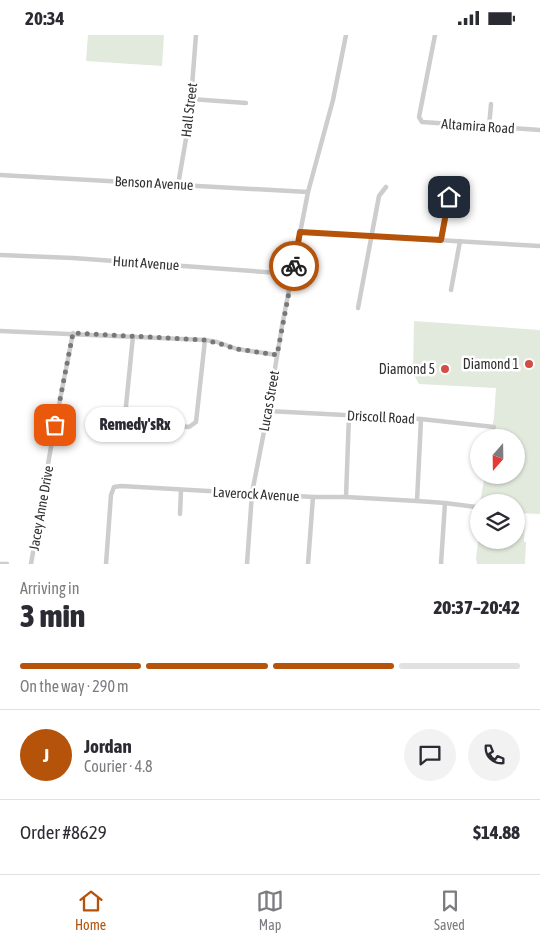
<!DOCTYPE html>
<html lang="en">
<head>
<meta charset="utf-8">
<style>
  body { margin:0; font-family:"Asap Condensed",sans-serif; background:#f2f2f3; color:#2b2b33; height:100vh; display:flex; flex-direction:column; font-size:19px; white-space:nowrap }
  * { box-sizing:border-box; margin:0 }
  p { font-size:16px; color:#7c7c81 }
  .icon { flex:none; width:28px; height:28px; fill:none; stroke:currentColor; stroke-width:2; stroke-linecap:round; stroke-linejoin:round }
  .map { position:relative; height:529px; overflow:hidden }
  .panel { display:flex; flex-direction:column; background:#fff; flex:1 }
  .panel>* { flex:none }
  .needle { width:32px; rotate:200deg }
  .controls { position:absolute; left:470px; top:394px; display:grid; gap:10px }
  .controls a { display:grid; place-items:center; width:55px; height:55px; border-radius:50%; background:#fff; box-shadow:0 1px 4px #0004; font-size:25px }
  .pin { position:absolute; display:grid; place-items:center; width:42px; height:42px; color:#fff; margin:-21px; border-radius:10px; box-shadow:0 2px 8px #0006 }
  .courier { position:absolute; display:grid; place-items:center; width:50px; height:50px; margin:-25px; border:4px solid #b45309; border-radius:50%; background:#fff; color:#222; box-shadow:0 1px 6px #0007 }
  .bubble { position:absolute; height:35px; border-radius:18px; background:#fff; box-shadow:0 1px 4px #0004; font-size:16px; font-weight:800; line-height:35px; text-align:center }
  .overview em { font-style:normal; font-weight:800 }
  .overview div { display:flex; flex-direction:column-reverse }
  .overview { display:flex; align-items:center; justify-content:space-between; height:85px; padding:0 20px }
  h1 { font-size:32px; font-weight:800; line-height:38px }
  .bar { display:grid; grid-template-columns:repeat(4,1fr); gap:8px 5px; align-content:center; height:60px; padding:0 20px }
  .bar i { height:6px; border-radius:4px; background:#e1e1e2 }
  .bar .selected { background:#b45309 }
  .bar p { grid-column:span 4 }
  .line { display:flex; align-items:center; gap:12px; padding:0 20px; border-top:1px solid #e1e1e2 }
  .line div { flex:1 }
  .round { display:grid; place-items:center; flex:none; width:52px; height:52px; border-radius:26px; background:#f2f2f3 }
  .status { display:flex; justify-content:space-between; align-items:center; height:35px; padding:0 25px; background:#fff; direction:ltr }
  .status svg { height:14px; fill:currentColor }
  .menu { display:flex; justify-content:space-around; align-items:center; height:70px; border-top:1px solid #e1e1e2; background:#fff; font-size:14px; color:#7c7c81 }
  .menu a { display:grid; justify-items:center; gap:2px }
  .menu .selected { color:#b45309 }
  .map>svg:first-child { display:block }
</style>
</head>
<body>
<div class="status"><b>20:34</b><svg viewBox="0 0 49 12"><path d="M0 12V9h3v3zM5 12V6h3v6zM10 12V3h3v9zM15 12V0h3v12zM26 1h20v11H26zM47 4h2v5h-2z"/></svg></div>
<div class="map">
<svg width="540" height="529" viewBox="0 0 540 529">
  <rect width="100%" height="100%" fill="#fff"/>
  <g fill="#e2e9dd">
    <polygon points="88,0 164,0 162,31 86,26"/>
    <polygon points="414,286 540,295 540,479 516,478 516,468 480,467 485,440 516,440 516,402 491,402 494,382 496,353 419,349 413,338"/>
    <polygon points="516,484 525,484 524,507 526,507 525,529 477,529 476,523 479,498 479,505 516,505"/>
  </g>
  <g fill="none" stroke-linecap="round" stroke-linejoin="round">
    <g stroke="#cdcdcd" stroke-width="4.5">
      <polyline points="435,0 419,82 422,87 540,95"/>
      <polyline points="191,64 246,68"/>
      <polyline points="489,92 491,69"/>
      <polyline points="0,140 308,157"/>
      <polyline points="178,150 187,98 191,64 196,0"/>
      <polyline points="300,197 540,211"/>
      <polyline points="441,205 449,163 455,153"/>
      <polyline points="0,220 73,223 293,239"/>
      <polyline points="451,255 460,206"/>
      <polyline points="358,273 379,161 386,152"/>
      <polyline points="0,296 205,305 217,307 237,314 277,320"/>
      <polyline points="133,301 125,381 131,386 189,392 196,387 205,305"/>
      <polyline points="268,376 421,384 494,392"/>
      <polyline points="346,462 349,380"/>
      <polyline points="417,466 421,384"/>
      <polyline points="180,479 181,455"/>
      <polyline points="0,529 7,529"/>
      <polyline points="31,529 52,406 73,298"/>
      <polyline points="106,529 111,460 114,452 121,451 313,462 346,462 417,466 445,468 476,472"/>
      <polyline points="247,529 252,458 268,376 282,291 308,157 333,65 346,0"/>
      <polyline points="308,529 313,462"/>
      <polyline points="441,529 445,468"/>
    </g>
  </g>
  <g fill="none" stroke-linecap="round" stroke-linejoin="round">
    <polyline stroke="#787878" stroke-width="5" stroke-dasharray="0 9" points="55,390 73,298 205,305 217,308 237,314 277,320 294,231"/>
    <polyline stroke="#b45309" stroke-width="6" points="294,231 300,197 441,205 449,162"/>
  </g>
  <g fill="#d54c45" stroke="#fff" stroke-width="2">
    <circle cx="529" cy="329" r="5"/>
    <circle cx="445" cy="334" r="5"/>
  </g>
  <g text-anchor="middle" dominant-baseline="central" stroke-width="5" stroke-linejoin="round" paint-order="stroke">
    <g font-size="14" fill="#303030" stroke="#fff">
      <text transform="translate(189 75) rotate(-83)">Hall Street</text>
      <text transform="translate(478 91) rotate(4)">Altamira Road</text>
      <text transform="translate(154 148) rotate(3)">Benson Avenue</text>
      <text transform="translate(146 228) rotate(4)">Hunt Avenue</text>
      <text transform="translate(269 366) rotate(-80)">Lucas Street</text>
      <text transform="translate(381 382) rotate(3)">Driscoll Road</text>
      <text transform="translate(256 459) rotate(3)">Laverock Avenue</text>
      <text transform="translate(41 473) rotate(-80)">Jacey Anne Drive</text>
    </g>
    <g font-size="14" fill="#303030" stroke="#fff" text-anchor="end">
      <text x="519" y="329">Diamond 1</text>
      <text x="435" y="334">Diamond 5</text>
    </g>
  </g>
</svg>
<div class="controls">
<a><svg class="needle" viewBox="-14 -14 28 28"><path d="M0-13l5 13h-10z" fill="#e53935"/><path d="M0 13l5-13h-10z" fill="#7c7c81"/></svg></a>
<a><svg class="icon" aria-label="layers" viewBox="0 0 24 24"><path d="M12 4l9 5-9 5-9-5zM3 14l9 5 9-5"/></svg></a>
</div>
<div class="pin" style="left:55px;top:390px;background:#ea580c"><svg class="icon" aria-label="bag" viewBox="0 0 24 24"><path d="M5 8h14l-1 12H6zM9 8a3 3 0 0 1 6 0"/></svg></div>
<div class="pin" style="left:449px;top:162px;background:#1f2937"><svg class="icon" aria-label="home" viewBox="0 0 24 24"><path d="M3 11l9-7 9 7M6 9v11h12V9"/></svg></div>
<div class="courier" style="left:294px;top:231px"><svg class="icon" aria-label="bike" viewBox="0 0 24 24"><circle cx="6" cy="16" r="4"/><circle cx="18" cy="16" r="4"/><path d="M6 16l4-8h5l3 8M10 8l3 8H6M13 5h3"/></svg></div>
<div class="bubble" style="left:85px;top:372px;width:100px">Remedy'sRx</div>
</div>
<section class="panel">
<div class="overview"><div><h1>3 min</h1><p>Arriving in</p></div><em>20:37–20:42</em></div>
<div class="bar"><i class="selected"></i><i class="selected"></i><i class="selected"></i><i></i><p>On the way · 290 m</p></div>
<div class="line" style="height:90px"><b class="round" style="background:#b45309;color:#fff">J</b><div><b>Jordan</b><p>Courier · 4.8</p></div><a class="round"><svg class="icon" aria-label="chat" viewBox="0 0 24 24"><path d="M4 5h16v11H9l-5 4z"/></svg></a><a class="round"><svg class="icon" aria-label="phone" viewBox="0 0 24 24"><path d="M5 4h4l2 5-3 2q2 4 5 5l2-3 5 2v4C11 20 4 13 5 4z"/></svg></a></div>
<div class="line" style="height:65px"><div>Order #8629</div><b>$14.88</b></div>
</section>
<nav class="menu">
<a class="selected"><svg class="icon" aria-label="home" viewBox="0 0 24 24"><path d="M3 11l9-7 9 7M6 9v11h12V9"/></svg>Home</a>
<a><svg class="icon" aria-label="map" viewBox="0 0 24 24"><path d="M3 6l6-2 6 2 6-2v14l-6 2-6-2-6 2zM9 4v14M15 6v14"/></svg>Map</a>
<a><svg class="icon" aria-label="saved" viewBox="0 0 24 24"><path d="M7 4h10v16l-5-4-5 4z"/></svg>Saved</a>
</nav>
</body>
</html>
